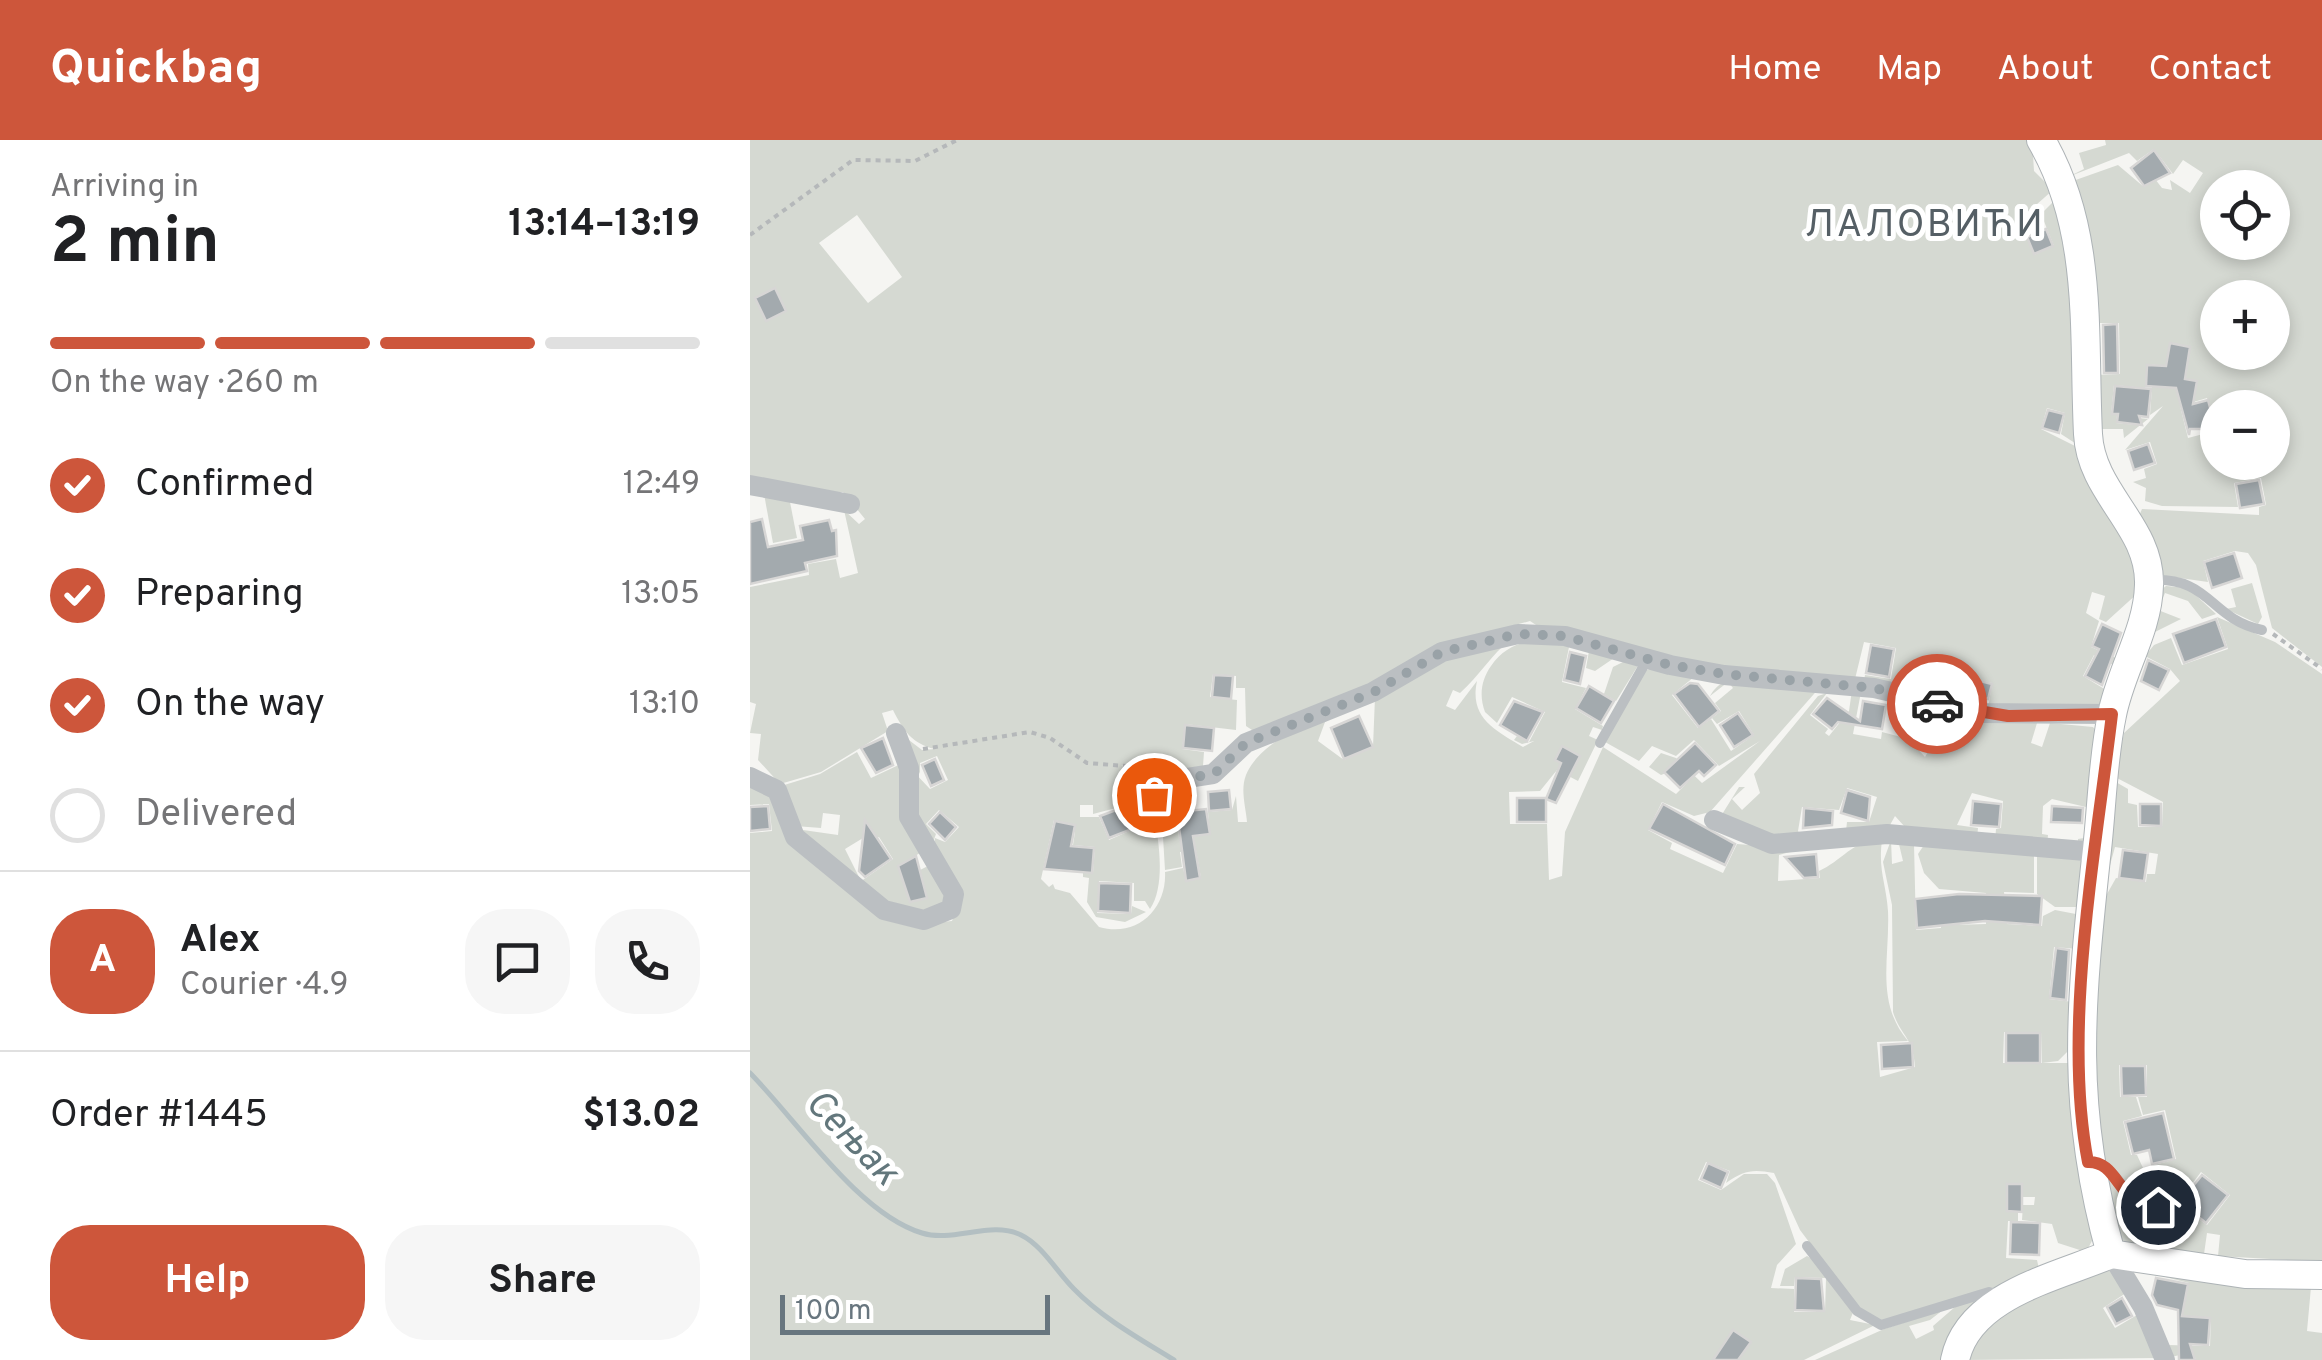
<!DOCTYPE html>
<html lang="en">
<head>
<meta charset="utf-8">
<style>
  body { margin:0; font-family:Overpass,sans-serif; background:#f6f6f6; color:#202124; height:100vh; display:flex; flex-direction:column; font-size:38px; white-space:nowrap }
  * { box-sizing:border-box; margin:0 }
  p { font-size:32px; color:#757577 }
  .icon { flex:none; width:55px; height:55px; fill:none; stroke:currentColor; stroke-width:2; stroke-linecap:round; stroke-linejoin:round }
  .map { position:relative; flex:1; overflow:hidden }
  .drawer { display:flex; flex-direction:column; background:#fff; width:750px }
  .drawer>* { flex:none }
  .buttons { position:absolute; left:1450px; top:30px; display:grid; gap:20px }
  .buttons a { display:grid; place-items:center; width:90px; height:90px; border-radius:50%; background:#fff; box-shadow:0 5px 15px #0003; font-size:50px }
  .scale { position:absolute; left:30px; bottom:25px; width:270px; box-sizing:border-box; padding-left:10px; border:5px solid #68767f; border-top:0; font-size:28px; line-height:35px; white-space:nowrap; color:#68767f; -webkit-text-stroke:8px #fff; paint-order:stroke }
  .pin { position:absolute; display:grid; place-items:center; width:85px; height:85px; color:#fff; margin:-42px; border:5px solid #fff; border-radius:50%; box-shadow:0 2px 10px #0007 }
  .courier { position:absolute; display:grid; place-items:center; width:100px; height:100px; margin:-50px; border:8px solid #cd563b; border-radius:50%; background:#fff; color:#222; box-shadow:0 2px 12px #0007 }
  .headline em { font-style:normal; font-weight:700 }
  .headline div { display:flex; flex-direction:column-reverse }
  .headline { display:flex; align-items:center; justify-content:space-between; height:170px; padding:0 50px }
  h1 { font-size:65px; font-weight:700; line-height:75px }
  .bar { display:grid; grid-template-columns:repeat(4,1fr); gap:15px 10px; align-content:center; height:120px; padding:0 50px }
  .bar i { height:12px; border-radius:8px; background:#e0e0e0 }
  .bar .on { background:#cd563b }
  .bar p { grid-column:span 4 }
  .line { display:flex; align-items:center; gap:25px; padding:0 50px; border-top:2px solid #e0e0e0 }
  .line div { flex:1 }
  .round { display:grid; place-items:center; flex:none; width:105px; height:105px; border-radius:40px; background:#f6f6f6 }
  ol { padding:0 50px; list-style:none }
  li { display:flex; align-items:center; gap:30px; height:110px }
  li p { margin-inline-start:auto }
  li .icon { padding:10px; border-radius:50%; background:#cd563b; color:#fff; stroke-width:4 }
  li:last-child { color:#757577 }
  li i { width:55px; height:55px; border:5px solid #e0e0e0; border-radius:50% }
  .cta { display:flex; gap:20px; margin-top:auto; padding:20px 50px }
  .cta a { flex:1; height:115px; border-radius:40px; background:#cd563b; color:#fff; font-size:40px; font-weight:700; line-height:115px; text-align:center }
  .cta a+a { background:#f6f6f6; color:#202124 }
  header { display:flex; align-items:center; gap:60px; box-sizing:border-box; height:140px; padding:0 50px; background:#cd563b; color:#fff }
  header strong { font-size:48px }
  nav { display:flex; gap:55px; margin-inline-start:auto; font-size:35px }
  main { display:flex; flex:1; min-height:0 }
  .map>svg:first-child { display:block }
</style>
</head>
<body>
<header>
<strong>Quickbag</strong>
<nav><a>Home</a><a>Map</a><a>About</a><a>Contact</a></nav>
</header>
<main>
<section class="drawer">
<div class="headline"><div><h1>2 min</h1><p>Arriving in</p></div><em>13:14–13:19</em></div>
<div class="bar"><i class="on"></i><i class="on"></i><i class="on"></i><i></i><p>On the way · 260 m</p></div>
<ol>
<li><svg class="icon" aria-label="check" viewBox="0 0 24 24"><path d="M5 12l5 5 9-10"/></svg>Confirmed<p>12:49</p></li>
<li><svg class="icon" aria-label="check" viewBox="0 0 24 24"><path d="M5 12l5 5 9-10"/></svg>Preparing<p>13:05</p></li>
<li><svg class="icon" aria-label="check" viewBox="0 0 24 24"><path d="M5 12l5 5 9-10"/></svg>On the way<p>13:10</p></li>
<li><i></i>Delivered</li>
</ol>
<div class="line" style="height:180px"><b class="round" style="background:#cd563b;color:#fff">A</b><div><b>Alex</b><p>Courier · 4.9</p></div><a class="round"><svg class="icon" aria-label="chat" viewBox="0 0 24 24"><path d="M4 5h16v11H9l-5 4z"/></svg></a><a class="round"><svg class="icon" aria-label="phone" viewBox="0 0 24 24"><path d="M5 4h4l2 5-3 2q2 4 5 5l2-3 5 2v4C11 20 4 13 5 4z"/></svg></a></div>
<div class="line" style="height:130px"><div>Order #1445</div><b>$13.02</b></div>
<div class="cta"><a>Help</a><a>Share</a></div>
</section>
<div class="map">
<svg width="1572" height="1220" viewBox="0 0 1572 1220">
  <rect width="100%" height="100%" fill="#f5f5f2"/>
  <g fill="#d5d9d2" fill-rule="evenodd">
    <path d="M0,0H1282L1284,31L1303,50L1269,80L1284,115L1304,106L1291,74L1307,58C1337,93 1330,255 1331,307L1311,294L1315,273L1297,268L1291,289L1331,309C1336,324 1340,340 1348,354C1367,386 1400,410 1389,452L1356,482L1349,479L1355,456L1342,452L1336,473L1349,481L1341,507L1366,518L1371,507L1375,508L1369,528L1344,515L1333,536L1356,550L1364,542L1355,566L1241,571L1238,569L1242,543L1217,537L1209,564L1114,541L1115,535L1141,539L1146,508L1114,502L1105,539L979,532L792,489L780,481L692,505L623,545L505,592L496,586L495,548H486V536L463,534L460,557L487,560L486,590L435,584L432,609L454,612L453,626L468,627L406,638L371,625L396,644L398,667L389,662L378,664L374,651L363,654L366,668L343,674V665H330V677H349L359,700L384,689L376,667L389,664L398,670V679L403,672C409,698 416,746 400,769L395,761H384V743L349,741L347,773L381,774L382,766L396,772L375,782L346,777L337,762L339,738L333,737V733H343L345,707L323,705L325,692L313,689V682L304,680L291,739L299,747L303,744L305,749L320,753L349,787C387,798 417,769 415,732L433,728L436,741L451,738L446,710L430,712L432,727L415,730L410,647L425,645L428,664L422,673L426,668L429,698L460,694L458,672L482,670L486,656L488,682H497C496,668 490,650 496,635C512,597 572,578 607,563L575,582L568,601L594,620L623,607L625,557L692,518L761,499C741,515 729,536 710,553L703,550L696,566L705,570L727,541C719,578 745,590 773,607L784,601L772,604L764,600L767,596L779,602L795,572L762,557L747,583L735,572C729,556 731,540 741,526C771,483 826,503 867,516L845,531L836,528L839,511L819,507L812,542L836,548L825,569L853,586L852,590L843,587L839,596L848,600L828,641L807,630L790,651L759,652L760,684H797L799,740L812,736L815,692L853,607L926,654L940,640L929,628L911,635L899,627L911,613L926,618L952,643L1010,601L969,626L944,600L926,616L902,606L889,621L855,602L894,531L906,527L961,538L944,537L922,555L948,588L961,579L981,611L1004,595L989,571L967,584L962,578L971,571L965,563L983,548L978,542L960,556C968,543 974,541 988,540L1071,546L960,672L944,676L912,662L898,690L922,703L920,709L973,733L987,704L1051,709L1029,715L1028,741L1070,738L1069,731C1092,721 1106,697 1132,700C1128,731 1136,742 1138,771C1140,818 1125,862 1158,901L1127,902L1130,937L1165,927C1163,896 1151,897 1143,872L1142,765L1133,722L1141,700L1142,724L1153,721L1148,700L1164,704L1166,790L1191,788V757H1202L1203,785L1236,784V753L1189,749L1174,733L1168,714L1174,705L1284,714V753L1254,752L1257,784L1292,786L1293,776L1305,770L1331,775L1328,809L1304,807L1299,859L1323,862L1319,910L1308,921L1292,923L1291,892H1254L1253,923H1321L1330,1024L1343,1099L1336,1112L1308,1103L1302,1084L1272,1080L1273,1065H1284L1285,1057H1273V1043H1257L1256,1072H1268V1081H1258L1256,1118L1287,1120L1290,1134L1133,1181L1110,1170L1050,1090L1024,1033C1003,1029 994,1030 976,1043L980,1031L956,1022L948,1040L971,1050L994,1034H1017L1025,1043L1046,1104L1027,1125L1021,1148L1044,1149V1172H1075L1076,1138L1045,1137L1044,1146H1030L1035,1129L1057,1116L1071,1124L1104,1170L1100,1180L1125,1185L1054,1220H0V693L22,691L19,664L0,665V640C35,644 26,678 41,700C56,720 131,777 155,782C170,786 187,782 202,781L210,760L183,711L185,698L195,702L209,687L189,670L176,684L186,694L181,708L162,678L163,631L180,649L198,640L187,616L170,623V634L151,594L172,610L185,609C162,604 153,590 143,570L132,573L138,591L71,632L30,644L8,620L11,594L0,593L6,564L0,562V447L59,435L58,424L86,419L90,438L108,433L94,370L109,384L115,379L93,352H59L0,337ZM107,75L152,137L118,163L69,103Z"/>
    <path d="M1355,0H1572V527L1522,488L1506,425L1498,413L1485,411L1453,421L1458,442L1409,435L1389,376L1392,369L1509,375V367L1516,365L1511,338L1484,343L1488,367L1412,366L1395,361L1396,348L1383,342L1396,338L1394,329L1407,324L1400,302L1375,310L1413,266L1400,275L1402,247H1415L1416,226L1397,224L1395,248L1364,245L1361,274L1367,275L1366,283L1387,285L1388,278L1398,279L1374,298L1373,289H1347L1345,235L1370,234L1369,183H1344L1320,42L1368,25L1394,47L1405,39L1412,48L1422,50L1420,40L1440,53L1453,33L1433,20L1423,34L1404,9L1387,21L1379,13L1318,37L1334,29L1329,13L1356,5ZM1468,48H1522V102H1468ZM1468,158H1522V212H1468ZM1457,258L1462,273L1468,268H1522V322H1468L1467,312L1462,313L1457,293L1438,298L1430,266Z"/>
    <polygon points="14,354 40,362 47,398 23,403"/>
    <polygon points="1502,443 1512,477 1508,484 1476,469 1486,467 1481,449"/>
    <polygon points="1416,446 1438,448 1466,474 1452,479 1438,461 1415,453 1408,470 1431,479 1405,492 1411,450"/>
    <path d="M1467,477L1525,502L1572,534V1122L1468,1116L1470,1095L1457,1093L1454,1114L1376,1103L1370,1098L1354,1032L1383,1066L1409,1071L1437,1087L1446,1077L1457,1085L1480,1055L1451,1032L1427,1064L1401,1026L1426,1019L1415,970L1393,975L1388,957H1397V925H1369L1370,957H1386L1392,976L1373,981L1381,1015H1387L1405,1054L1403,1058C1384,1057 1359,1032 1352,1015C1335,972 1344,800 1357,754L1366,738L1396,742L1397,734H1405L1408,714L1365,707L1357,736L1364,641L1378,649V663L1387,665L1388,687H1412L1413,662L1365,637L1374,593L1430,541L1420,529L1395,516L1404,505L1421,498L1432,525L1478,509Z"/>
    <polygon points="875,521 889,524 866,561 854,554 863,527"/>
    <polygon points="1102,550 1111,552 1103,594 1131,599 1132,592 1166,601 1164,605 1175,617 1198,576 1195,572 1287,583 1281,603 1292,607 1300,583 1343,587 1347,592 1339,699 1328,706 1328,699 1334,698 1336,667 1302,659 1293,666 1292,694 1298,695 1297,705 1245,701 1246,689 1251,688 1253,661 1222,653 1207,685 1228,688 1227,698 1155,687 1145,676 1140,685 1096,691 1097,682 1119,682 1127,657 1097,648 1089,670 1052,667 1048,691 1054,701 1023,699 971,676 989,647 995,647 982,659 992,670 1010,653 1004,634 1068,556 1077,553 1060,575 1078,589 1075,593 1079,596 1099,571"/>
    <polygon points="107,612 121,638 155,622 170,713 153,723 160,735 184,723 199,763 159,776 107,744 143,719 129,697 117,703 113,698 95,709 110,739 46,689 88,695 90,675 73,673 71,688 45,686 31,646 70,634"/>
    <polygon points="1287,714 1332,719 1336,724 1332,767 1305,767 1287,754"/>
    <polygon points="1358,1127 1376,1153 1353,1168 1365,1188 1387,1175 1408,1218 1214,1220 1242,1176"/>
    <polygon points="1388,1130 1561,1147 1557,1191 1572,1193 1572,1220 1446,1220 1443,1212 1421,1217 1417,1205 1460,1206 1461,1177 1427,1180 1439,1143"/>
    <polygon points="1230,1157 1195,1220 1065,1220 1134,1189 1193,1170 1180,1180 1159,1186 1166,1199 1184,1190 1183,1186 1205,1167"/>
  </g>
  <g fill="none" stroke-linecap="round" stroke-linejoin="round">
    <path stroke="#b3bfc2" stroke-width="5" d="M0,933C48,982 109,1074 172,1093C203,1103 241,1080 271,1095C292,1105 307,1132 324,1149C352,1178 390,1199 424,1220"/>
  </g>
  <g fill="#a3aaae" stroke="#d7d6d5" stroke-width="2.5">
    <polygon points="1404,10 1420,33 1394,46 1381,28"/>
    <polygon points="1296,89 1303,106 1284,114 1277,97"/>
    <polygon points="25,148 36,171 16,181 5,158"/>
    <polygon points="1367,184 1368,233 1354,233 1353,185"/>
    <polygon points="1420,203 1440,207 1435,239 1447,241 1443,264 1458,260 1462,275 1468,273 1468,289 1440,289 1439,295 1426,248 1396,246 1397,225 1416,226"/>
    <polygon points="1365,246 1401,249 1398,277 1389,276 1392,285 1367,282 1368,274 1362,274"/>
    <polygon points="1298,270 1314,274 1309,293 1292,288"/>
    <polygon points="1398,304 1405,323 1384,330 1378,311"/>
    <polygon points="1509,340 1514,364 1490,368 1486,344"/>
    <polygon points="12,379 18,407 53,400 50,386 79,380 82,391 86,390 87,416 55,423 57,431 0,444 0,382"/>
    <polygon points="1484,413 1492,438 1462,448 1454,422"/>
    <polygon points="1466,479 1476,507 1434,523 1423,494"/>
    <polygon points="1352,484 1371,493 1352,545 1335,536 1349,509 1342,506"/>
    <polygon points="1121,505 1144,509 1139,537 1116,533"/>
    <polygon points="820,512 836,516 830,544 814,540"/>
    <polygon points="1398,520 1419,530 1409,550 1391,541"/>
    <polygon points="464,535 483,536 481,559 462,557"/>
    <polygon points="1218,538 1242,544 1238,559 1214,555"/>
    <polygon points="940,543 948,544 969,571 949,587 924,554"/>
    <polygon points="839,546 864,561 851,583 826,568"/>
    <polygon points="1077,558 1110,581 1113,561 1136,565 1132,589 1088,582 1082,589 1063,574"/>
    <polygon points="764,561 793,572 777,601 750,585"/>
    <polygon points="1165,572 1195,578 1183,606 1155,594"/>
    <polygon points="988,573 1003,595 984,607 970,585"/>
    <polygon points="609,576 623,607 594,619 581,588"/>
    <polygon points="435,585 464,588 462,611 433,608"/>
    <polygon points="133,598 143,625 126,633 111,608"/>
    <polygon points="945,603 966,625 954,636 949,631 930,648 914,632"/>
    <polygon points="812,606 830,616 806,663 796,659 811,623 805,620"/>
    <polygon points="185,619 194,640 181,646 172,625"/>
    <polygon points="479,650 481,669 459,671 458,652"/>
    <polygon points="1097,650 1120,657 1118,681 1091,673"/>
    <rect x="767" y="658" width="29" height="24"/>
    <polygon points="1223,661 1251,664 1249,687 1221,685"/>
    <polygon points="913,664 985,704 975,725 899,689"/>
    <polygon points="1390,664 1411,664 1411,686 1390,685"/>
    <polygon points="18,666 20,689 0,691 0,667"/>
    <polygon points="1302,666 1333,668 1332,683 1301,682"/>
    <polygon points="374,667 382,689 359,698 350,676"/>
    <polygon points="1054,668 1083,671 1082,685 1053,688"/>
    <polygon points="456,669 460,694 443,696 450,738 436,741 427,672"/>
    <polygon points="190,672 206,687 195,700 179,684"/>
    <polygon points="115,680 141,719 115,737 109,731"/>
    <polygon points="305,681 325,685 321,706 344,708 342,733 294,729"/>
    <polygon points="1373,710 1398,713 1394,741 1369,738"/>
    <polygon points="1066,714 1068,737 1054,738 1035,717"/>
    <polygon points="166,716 177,758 160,762 148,726"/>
    <polygon points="349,743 381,744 380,773 348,771"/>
    <polygon points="1209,754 1292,756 1290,785 1235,781 1167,788 1165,759"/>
    <polygon points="1306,808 1319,810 1316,860 1300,858"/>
    <rect x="1256" y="893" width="34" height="30"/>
    <polygon points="1162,903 1163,927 1132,929 1131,905"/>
    <polygon points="1371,926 1395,926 1396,955 1372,956"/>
    <polygon points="1413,973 1424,1019 1402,1024 1399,1010 1383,1014 1375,982"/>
    <polygon points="958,1023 978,1032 971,1048 951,1039"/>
    <polygon points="1452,1035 1478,1055 1456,1083 1430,1062"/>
    <polygon points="1257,1044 1272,1044 1272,1072 1257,1071"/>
    <polygon points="1261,1082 1290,1083 1289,1115 1260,1114"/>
    <polygon points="1046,1138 1071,1139 1074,1171 1045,1170"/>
    <polygon points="1406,1138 1438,1144 1432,1176 1460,1178 1458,1205 1440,1204 1445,1220 1429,1220 1428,1170 1407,1165 1402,1155"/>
    <polygon points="1372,1158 1382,1176 1366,1184 1357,1167"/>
    <polygon points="983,1190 1001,1202 988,1220 963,1220"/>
  </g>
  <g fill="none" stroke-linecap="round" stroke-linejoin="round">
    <defs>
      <g id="secondary">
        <path d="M1291,0C1344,91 1333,193 1338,294C1341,354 1401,386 1399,445C1398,490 1370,532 1362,575C1352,622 1352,671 1346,718C1330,868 1320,966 1361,1114"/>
        <polyline points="1361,1114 1495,1134 1572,1135"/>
        <path d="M1205,1220C1218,1155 1307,1137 1361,1114"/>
      </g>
    </defs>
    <use href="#secondary" stroke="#adb3b6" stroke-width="30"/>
    <g stroke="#b5b8ba" stroke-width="4" stroke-dasharray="5 5" stroke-linecap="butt">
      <polyline points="0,95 103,20 165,21 207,0"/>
      <polyline points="1523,494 1572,529"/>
      <polyline points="173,609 280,592 300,598 337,623 376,626 394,637"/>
    </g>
    <g stroke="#bbbfc2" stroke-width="10">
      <path d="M1400,440C1462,437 1458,478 1512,490"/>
      <polyline points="850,603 897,520"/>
      <path d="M1343,1021C1373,1029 1372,1066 1408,1067"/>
      <polyline points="1057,1106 1107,1171 1131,1185 1239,1152 1250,1155"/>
    </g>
    <g stroke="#bbbfc2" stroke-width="20">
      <polyline points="0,345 100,364"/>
      <polyline points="0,637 27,650 45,697 134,770 174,780 201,769 204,754 159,677 159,628 146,593"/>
      <polyline points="406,672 403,655 412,642 463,634 496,603 623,552 692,512 768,494 815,496 920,525 974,535 1124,548 1233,573 1362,574"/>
      <polyline points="964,680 1022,704 1137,694 1347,712"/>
      <polyline points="1361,1114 1393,1167 1415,1220"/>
    </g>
    <use href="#secondary" stroke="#fff" stroke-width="28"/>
  </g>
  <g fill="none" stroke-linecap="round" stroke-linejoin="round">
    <polyline stroke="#99a2a7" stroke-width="10" stroke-dasharray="0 18" points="404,655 412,642 464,634 496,603 624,552 692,512 768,494 814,496 920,525 974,534 1124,548 1187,564"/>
    <path stroke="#cd563b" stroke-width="12" d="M1187,564L1258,576L1362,574C1346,710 1312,888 1338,1022C1370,1021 1367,1067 1408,1067"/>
  </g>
  <g text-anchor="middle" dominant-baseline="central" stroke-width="10" stroke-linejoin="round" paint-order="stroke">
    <g font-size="38" letter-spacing="2.5" fill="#555f65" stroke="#fff">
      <text x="1175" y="86">ЛАЛОВИЋИ</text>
    </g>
    <g font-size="38" font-style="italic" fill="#63777c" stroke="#fff">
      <text transform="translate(101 999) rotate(46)">Сењак</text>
    </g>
  </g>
</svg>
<div class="buttons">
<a><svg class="icon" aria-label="locate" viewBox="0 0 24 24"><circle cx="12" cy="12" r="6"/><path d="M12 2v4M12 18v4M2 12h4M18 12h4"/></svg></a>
<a>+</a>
<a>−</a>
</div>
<div class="scale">100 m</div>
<div class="pin" style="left:404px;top:655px;background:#ea580c"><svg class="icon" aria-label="bag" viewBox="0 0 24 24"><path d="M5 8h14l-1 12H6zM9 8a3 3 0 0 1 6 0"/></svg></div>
<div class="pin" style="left:1408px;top:1067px;background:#1f2937"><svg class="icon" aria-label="home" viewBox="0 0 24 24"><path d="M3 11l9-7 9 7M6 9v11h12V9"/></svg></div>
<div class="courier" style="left:1187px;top:564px"><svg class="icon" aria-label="car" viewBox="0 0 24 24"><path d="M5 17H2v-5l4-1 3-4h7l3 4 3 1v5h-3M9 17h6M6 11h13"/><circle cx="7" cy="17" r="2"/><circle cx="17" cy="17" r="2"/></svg></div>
</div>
</main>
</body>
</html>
